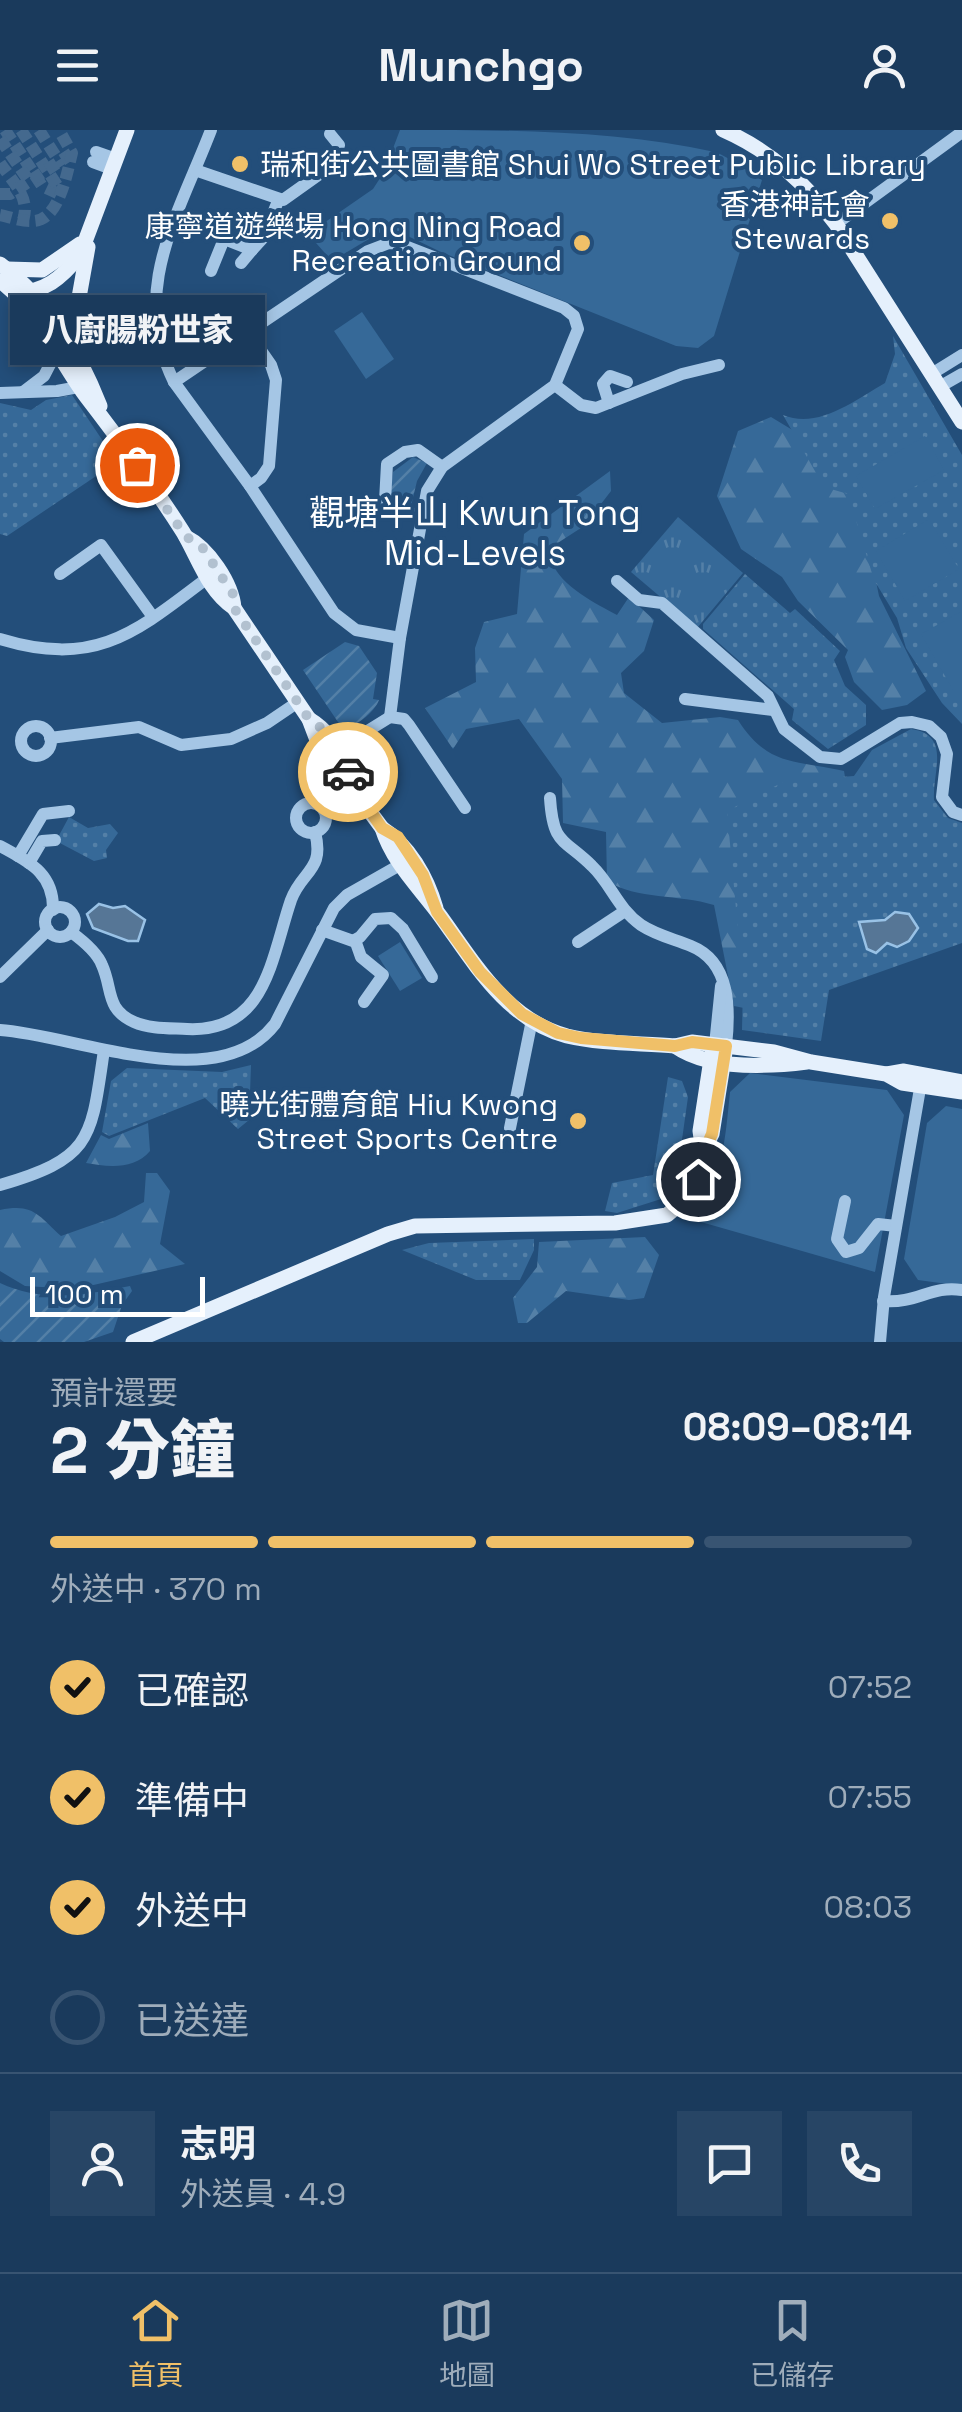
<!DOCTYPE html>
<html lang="zh-TW">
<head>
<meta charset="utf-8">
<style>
  body { margin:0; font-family:"Space Grotesk","Noto Sans TC",sans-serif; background:#274565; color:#f1f3f6; height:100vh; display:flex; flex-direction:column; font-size:38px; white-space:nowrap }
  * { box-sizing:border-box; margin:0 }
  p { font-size:32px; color:#9fadbb }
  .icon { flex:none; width:55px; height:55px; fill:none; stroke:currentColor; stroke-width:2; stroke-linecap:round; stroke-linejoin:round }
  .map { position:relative; height:1212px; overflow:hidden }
  .panel { display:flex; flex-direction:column; background:#1a3a5c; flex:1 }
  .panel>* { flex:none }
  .scale { position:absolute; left:30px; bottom:25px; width:175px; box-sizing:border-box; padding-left:10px; border:5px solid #fff; border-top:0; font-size:28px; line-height:35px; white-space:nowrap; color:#fff; -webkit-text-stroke:8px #234e7a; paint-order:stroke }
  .pin { position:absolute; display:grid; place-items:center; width:85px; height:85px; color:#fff; margin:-42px; border:5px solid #fff; border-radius:50%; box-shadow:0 2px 10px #0007 }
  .courier { position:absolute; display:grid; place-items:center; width:100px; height:100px; margin:-50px; border:8px solid #f0c068; border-radius:50%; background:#fff; color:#222; box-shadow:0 2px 12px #0007 }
  .bubble { position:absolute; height:70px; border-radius:0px; background:#1a3a5c; box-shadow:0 5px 15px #0003,0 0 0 2px #385472; font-size:32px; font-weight:800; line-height:70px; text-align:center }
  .summary em { font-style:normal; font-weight:800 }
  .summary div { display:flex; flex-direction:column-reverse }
  .summary { display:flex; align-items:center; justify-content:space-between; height:170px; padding:0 50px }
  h1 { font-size:65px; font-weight:800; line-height:75px }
  .bar { display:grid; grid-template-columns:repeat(4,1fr); gap:15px 10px; align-content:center; height:120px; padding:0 50px }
  .bar i { height:12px; border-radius:8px; background:#385472 }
  .bar .active { background:#f0c068 }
  .bar p { grid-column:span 4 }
  .line { display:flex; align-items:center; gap:25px; padding:0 50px; border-top:2px solid #385472 }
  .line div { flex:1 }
  .round { display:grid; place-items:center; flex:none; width:105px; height:105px; border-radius:0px; background:#274565 }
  ol { padding:0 50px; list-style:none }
  li { display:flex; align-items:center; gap:30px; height:110px }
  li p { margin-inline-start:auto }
  li .icon { padding:10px; border-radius:50%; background:#f0c068; color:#111; stroke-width:4 }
  li:last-child { color:#9fadbb }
  li i { width:55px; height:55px; border:5px solid #385472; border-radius:50% }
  header { display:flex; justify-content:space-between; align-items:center; height:130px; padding:0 50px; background:#1a3a5c; font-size:45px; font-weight:800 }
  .tab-bar { display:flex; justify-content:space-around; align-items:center; height:140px; border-top:2px solid #385472; background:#1a3a5c; font-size:28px; color:#9fadbb }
  .tab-bar a { display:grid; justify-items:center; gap:5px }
  .tab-bar .active { color:#f0c068 }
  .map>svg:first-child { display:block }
</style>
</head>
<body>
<header><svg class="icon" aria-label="menu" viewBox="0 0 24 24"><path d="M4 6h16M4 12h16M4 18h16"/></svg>Munchgo<svg class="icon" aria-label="person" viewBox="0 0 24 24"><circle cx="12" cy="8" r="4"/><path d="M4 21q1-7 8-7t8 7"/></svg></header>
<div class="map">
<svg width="962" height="1212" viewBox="0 0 962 1212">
  <defs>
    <pattern id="grass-tufts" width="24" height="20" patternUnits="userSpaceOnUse" patternTransform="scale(2.5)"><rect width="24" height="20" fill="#366998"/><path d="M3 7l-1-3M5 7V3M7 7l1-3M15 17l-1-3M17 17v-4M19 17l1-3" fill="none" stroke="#5480a7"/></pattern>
    <pattern id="forest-firs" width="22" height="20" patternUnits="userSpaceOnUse" patternTransform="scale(2.5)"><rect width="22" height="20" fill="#366998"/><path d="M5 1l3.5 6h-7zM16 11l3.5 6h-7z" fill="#5480a7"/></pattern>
    <pattern id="park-dots" width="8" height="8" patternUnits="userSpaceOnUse" patternTransform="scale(2.5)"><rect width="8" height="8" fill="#366998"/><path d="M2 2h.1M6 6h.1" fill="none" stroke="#5480a7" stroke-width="1.8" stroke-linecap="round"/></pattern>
    <pattern id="garden-furrows" width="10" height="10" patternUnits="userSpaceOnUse" patternTransform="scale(2.5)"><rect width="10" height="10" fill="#366998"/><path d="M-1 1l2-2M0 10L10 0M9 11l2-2" fill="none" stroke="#5480a7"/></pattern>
  </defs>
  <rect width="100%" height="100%" fill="#234e7a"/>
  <polygon fill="url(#grass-tufts)" points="678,387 743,443 697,498 631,442"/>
  <g fill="url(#forest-firs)">
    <polygon points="771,287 804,307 861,378 879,466 926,561 907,575 882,580 854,552 845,527 848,520 798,471 782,447 741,419 717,366 738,301"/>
    <path d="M610,341L611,361L584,396L553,416C553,422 552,427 553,433C559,455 598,475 617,485L629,467L654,490L644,521L621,543L624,563L662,593L720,587L738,590C768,637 795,630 844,641L846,653L749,879L734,876L714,775C679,764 637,770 607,751L606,702L563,693L562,649L519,589L466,599L453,619L425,578L476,552L475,518L484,492L517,484L524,404Z"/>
    <path d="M148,993L150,1021C134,1040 108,1037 86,1033L101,1005L109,1009Z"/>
    <path d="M146,1043H157L170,1061L160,1114L185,1134L76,1159L25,1156L0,1141V1080C33,1073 38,1085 61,1106L115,1087L144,1072Z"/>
    <polygon points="645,1107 659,1125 644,1168 629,1170 566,1161 527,1193 518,1193 513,1168 537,1137 539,1112"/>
  </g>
  <g fill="url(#park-dots)">
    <path d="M893,206L962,325V594L942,573L906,518L897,488L874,450L848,364L824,357L783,285C818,300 855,270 885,253L895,224Z"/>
    <polygon points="72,265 117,332 7,406 0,404 0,273 31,280 46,270"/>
    <polygon points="745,444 790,483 795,479 840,521 834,530 845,556 866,575 866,595 828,619 792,590 794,579 703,499 703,494"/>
    <path d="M911,599C952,605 932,642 934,670L948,688L962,693V813L829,860L821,911L742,900L743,855L727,681L785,651L854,646L872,620Z"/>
    <polygon points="69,687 88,698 110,694 118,703 106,720 107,728 94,731 56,711"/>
    <polygon points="251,935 249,990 238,999 205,968 109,1006 102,1002 111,951 127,938 222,942"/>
    <polygon points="668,947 682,951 688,967 676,1052 661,1069 617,1083 605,1081 612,1053 653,1045"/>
    <polygon points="534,1109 534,1120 520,1150 476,1150 402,1120 429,1113"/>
  </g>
  <g fill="url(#garden-furrows)">
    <polygon points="413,327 427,333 417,351 411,376 394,371 390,363 393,342"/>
    <path d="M345,512L359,516L377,543L373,569L379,570C374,583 356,597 342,598L303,540Z"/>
    <path d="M0,1153C43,1173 85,1165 130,1156L132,1161L122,1175L113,1202L84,1212H4L0,1209Z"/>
  </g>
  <g fill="#366998">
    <path d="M400,0C504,0 615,0 715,22C731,28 747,41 762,50L714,206L698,218L676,216L441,122L389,97L332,131L308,104L373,59L384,42Z"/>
    <polygon points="362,182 394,229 366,249 334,201"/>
    <polygon points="925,306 944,340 875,379 856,346"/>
    <polygon points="929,389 959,439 905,471 876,421"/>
    <polygon points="962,481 962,554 953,560 921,504"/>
    <polygon points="400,812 422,848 400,861 378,826"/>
    <path d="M750,943L887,960L904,985L875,1142L687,1088C724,1053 725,1009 730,962Z"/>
    <polygon points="946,976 962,979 962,1156 918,1150 904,1129 927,993"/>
  </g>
  <g fill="#567696" stroke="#99c2e6" stroke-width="2.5">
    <polygon points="99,774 113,778 125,776 145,790 138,811 128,811 93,798 87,784"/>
    <polygon points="895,782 909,784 918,798 909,811 897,817 887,813 876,823 867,819 859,792 885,790"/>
  </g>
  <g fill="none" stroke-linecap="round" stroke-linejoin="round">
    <g stroke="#44698e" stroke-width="12" stroke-dasharray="12 6" stroke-linecap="butt">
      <polyline points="5,0 42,56 59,64"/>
      <polyline points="21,0 60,60"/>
      <polyline points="39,0 62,36"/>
      <polyline points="0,9 29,51"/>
      <path d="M0,33C12,51 31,68 23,90"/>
      <polyline points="0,64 10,64 74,22"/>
      <path d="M0,85C10,87 22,92 33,91C59,91 67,43 72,23L59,0"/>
    </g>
    <g stroke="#a5c6e5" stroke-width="12">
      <path d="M211,0C178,86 129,161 174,252L250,356L334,483L356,500L400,508"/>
      <polyline points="96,22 116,29"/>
      <polyline points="93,32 112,39"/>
      <polyline points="195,40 283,70 335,33 339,15 330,4"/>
      <polyline points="836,94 962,2"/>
      <polyline points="241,133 252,120"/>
      <polyline points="211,141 224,109 252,120 263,108 278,71"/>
      <polyline points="248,202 271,235 276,250 269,336 261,348 250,356"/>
      <polyline points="933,243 962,225"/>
      <polyline points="174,252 368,121 389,113 400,114 564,178 574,186 578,199 555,255 442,337 427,361 400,508 390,587"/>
      <polyline points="555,255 581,275 596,278 682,244 719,235"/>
      <polyline points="941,256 962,244"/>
      <polyline points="23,262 44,246 57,221"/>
      <polyline points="0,263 57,261 84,256"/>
      <polyline points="609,273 603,254 610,246 627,252"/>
      <polyline points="421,385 396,381 385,371 387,334 405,322 418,320 442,337"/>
      <polyline points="60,444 101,415 153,487"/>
      <polyline points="617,451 639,470 662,473 768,566 784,599 820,627 841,629 900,593 912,592 929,596 941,607 947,624 942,667 953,682 962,685"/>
      <path d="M0,509C99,539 138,500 214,443"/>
      <polyline points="685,569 773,580"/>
      <polyline points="390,587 404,589 409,595 465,678"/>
      <circle cx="36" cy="611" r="15"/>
      <polyline points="50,608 139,597 181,615 231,609 267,593 298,572"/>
      <polyline points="332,623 390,587"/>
      <path d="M550,668C553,716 564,708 592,736C611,754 618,779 641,795C656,805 674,809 691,816C731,832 730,880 726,916"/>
      <circle cx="311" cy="688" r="15"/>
      <path d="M0,716C29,732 54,743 53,780"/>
      <polyline points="18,726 43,684 69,681"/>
      <polyline points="29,733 42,711 55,710"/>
      <circle cx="60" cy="792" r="15"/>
      <polyline points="322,800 353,811 360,807 375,789 391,788 403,799 432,847"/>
      <path d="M71,802C82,810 97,822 102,835C113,859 105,879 134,892C150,899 170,898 187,899C266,903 271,829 291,770C302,740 325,741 315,702"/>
      <polyline points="355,810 361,827 383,845 364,872"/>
      <polyline points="578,812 625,781"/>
      <polyline points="0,847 48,800"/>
      <path d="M0,900C76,905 218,968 275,894L334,778L347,765L405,732"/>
      <polyline points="715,915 721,856"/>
      <polyline points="510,998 532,890"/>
      <path d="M0,1055C93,1028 91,1009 104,920"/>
      <polyline points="845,1071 837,1109 846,1122 859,1118 878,1094 896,1096"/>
      <path d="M883,1171C917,1174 931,1155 962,1160"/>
      <polyline points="880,1212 884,1167 922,947"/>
    </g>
    <g stroke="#e5f0fc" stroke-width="15">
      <path d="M723,0C771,21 805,53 836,94L962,292"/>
      <path d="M0,134C49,171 78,220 100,276"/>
      <polyline points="7,139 42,140 80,114"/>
      <path d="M0,151C41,182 58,230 88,269C121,312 154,356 183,402C198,427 208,461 234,478L309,589L317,610L382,698C393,733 420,758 441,787C475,834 507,890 567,906C601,914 640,913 675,916L692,912L774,922L811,932L886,944L902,953L962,962"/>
      <path d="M14,163C44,163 62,148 80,125L127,0"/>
      <polyline points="78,218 75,190 88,117"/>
      <path d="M186,407C208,418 232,453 234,478"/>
      <path d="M309,589C332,603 344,625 350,650"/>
      <path d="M382,698C409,715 427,747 436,778"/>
      <path d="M675,916C709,940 767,937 807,932"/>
      <polyline points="887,944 904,941 962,952"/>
      <polyline points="703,1022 700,1001 712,923"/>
      <polyline points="133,1212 388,1104 415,1096 615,1093 667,1085 680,1074 697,1049 703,1022 712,1004 726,916"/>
    </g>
  </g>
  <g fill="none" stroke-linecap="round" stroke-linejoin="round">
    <path stroke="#b2c1d0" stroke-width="10" stroke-dasharray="0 18" d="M137,335L186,407L200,414L206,423L233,464L234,478L309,589C328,601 343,621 348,642"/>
    <polyline stroke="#f0c068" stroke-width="12" points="348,642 350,652 382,698 398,707 423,745 437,782 480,842 522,884 558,903 581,908 675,916 692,912 726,916 712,1004 704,1022 698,1049"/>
  </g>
  <g fill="#f0c068" stroke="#234e7a" stroke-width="4">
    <circle cx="240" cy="34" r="10"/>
    <circle cx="890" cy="91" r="10"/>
    <circle cx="582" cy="113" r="10"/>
    <circle cx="578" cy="991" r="10"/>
  </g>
  <g text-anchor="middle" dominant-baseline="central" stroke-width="8" stroke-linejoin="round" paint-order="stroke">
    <g font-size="30" fill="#fff" stroke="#234e7a" text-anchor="end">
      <text x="260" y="34" text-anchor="start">瑞和街公共圖書館 Shui Wo Street Public Library</text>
      <text x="870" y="74">香港神託會<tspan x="870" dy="34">Stewards</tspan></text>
      <text x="562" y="96">康寧道遊樂場 Hong Ning Road<tspan x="562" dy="34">Recreation Ground</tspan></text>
      <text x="558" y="974">曉光街體育館 Hiu Kwong<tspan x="558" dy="34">Street Sports Centre</tspan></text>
    </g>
    <g font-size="35" fill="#fff" stroke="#234e7a">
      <text x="475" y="383">觀塘半山 Kwun Tong<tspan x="475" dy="40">Mid-Levels</tspan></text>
    </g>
  </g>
</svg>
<div class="scale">100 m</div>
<div class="pin" style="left:137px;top:335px;background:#ea580c"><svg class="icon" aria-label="bag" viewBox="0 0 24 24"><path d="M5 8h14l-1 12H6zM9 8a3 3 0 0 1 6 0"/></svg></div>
<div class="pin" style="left:698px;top:1049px;background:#1f2937"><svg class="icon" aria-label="home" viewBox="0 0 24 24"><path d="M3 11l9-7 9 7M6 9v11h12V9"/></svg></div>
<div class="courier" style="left:348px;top:642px"><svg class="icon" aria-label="car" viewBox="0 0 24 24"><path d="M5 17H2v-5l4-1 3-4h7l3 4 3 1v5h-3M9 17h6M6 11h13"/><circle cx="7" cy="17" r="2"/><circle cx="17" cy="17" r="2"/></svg></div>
<div class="bubble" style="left:10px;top:165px;width:255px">八廚腸粉世家</div>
</div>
<section class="panel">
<div class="summary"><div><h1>2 分鐘</h1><p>預計還要</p></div><em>08:09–08:14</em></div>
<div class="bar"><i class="active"></i><i class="active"></i><i class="active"></i><i></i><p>外送中 · 370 m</p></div>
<ol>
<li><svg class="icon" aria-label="check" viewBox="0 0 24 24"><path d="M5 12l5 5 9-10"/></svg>已確認<p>07:52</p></li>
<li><svg class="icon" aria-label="check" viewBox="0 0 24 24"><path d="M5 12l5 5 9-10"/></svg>準備中<p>07:55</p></li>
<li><svg class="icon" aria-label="check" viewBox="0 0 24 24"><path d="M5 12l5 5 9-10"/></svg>外送中<p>08:03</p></li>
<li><i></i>已送達</li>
</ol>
<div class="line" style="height:180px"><a class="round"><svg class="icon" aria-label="person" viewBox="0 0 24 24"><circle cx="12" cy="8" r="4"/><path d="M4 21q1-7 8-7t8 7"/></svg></a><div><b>志明</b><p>外送員 · 4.9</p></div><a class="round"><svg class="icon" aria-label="chat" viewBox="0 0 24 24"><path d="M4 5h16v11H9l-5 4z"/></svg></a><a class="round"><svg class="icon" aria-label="phone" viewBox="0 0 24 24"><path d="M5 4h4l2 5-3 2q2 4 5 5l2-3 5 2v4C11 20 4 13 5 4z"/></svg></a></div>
</section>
<nav class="tab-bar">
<a class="active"><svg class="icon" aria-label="home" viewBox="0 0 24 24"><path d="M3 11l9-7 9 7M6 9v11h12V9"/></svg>首頁</a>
<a><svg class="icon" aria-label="map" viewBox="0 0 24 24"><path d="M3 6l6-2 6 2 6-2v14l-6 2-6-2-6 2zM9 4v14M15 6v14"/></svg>地圖</a>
<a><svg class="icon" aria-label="saved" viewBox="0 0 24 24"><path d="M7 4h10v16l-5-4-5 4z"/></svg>已儲存</a>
</nav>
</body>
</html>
